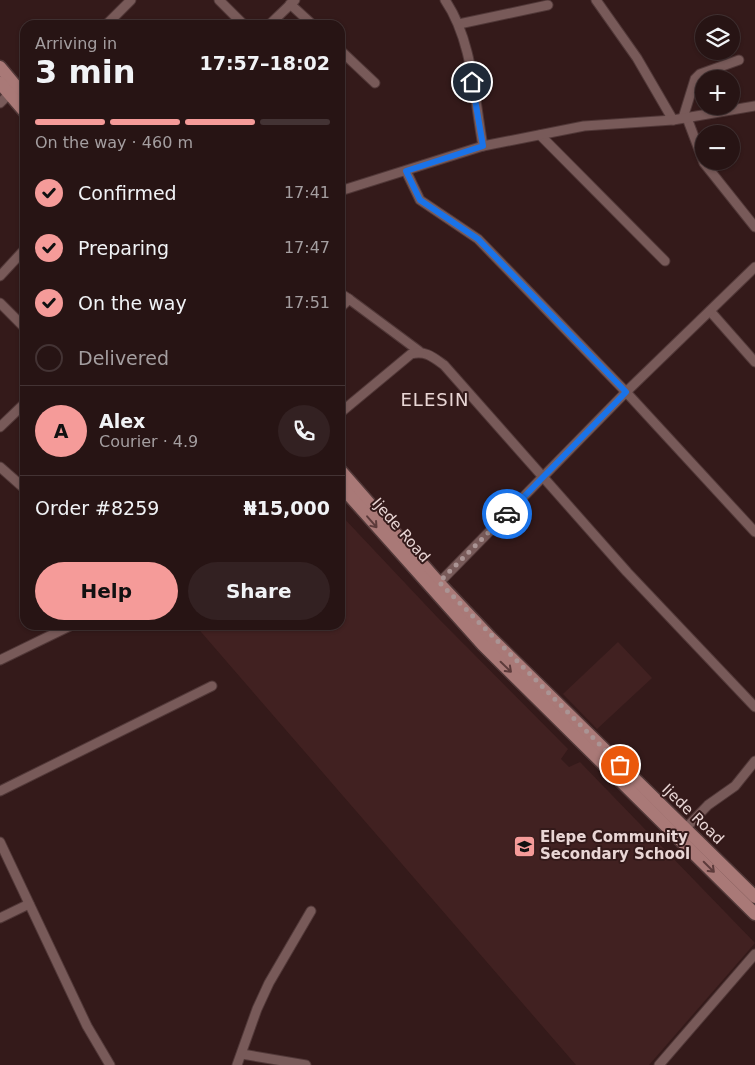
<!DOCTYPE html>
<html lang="en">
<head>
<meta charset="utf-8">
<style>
  body { margin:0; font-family:"DejaVu Sans",sans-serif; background:#332122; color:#f1f3f6; height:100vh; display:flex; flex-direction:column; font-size:19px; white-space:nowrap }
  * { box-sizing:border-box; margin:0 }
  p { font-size:16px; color:#a49ea0 }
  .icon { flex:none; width:28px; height:28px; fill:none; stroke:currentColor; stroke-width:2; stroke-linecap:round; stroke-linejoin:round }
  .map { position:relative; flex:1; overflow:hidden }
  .sheet { position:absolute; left:20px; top:20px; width:325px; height:610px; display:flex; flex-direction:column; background:#271414; border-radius:15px; box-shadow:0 1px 4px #0004,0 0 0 1px #433334 }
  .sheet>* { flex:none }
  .buttons { position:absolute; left:695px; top:15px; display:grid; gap:10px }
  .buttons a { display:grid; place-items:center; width:45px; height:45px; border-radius:50%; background:#271414; box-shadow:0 1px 4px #0004,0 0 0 1px #433334; font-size:25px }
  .pin { position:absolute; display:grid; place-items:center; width:42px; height:42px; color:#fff; margin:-21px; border:2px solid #fff; border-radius:50%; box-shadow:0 1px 5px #0007 }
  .courier { position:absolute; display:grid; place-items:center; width:50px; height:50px; margin:-25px; border:4px solid #1a73e8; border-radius:50%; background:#fff; color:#222; box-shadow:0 1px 6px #0007 }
  .head em { font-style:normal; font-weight:700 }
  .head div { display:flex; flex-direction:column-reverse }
  .head { display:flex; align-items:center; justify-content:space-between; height:85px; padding:0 15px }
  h1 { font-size:32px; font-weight:700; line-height:38px }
  .bar { display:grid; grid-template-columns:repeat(4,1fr); gap:8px 5px; align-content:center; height:60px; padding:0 15px }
  .bar i { height:6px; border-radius:4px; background:#433334 }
  .bar .active { background:#f59b99 }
  .bar p { grid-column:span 4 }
  .line { display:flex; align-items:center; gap:12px; padding:0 15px; border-top:1px solid #433334 }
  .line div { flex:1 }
  .round { display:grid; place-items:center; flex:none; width:52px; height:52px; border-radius:26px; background:#332122 }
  ol { padding:0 15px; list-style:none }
  li { display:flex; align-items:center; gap:15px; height:55px }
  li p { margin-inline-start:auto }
  li .icon { padding:5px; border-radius:50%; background:#f59b99; color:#111; stroke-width:4 }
  li:last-child { color:#a49ea0 }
  li i { width:28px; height:28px; border:2px solid #433334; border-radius:50% }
  .button { display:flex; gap:10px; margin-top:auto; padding:10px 15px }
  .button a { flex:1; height:58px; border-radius:30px; background:#f59b99; color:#111; font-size:20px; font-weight:700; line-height:58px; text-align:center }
  .button a+a { background:#332122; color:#f1f3f6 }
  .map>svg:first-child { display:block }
</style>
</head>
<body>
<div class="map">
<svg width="755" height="1065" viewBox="0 0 755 1065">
  <rect width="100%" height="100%" fill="#341a1a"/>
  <g fill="#412121">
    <polygon points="340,514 438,618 568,749 561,759 569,767 580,762 755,943 649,1065 576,1065 195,625 340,625"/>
    <polygon points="618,642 652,678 597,729 563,694"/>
  </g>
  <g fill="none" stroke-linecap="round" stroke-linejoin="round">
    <defs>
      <g id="minor">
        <polyline points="219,0 244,25"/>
        <path d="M445,0C473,41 474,98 483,146"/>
        <polyline points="596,0 637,58 673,120"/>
        <polyline points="290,4 313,25"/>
        <polyline points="459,24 548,5"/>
        <polyline points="106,25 131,0"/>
        <polyline points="269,25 295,0"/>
        <polyline points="340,50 375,83"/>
        <polyline points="0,103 9,94"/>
        <polyline points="683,118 695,79 700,74 739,60"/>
        <polyline points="687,118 704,163 755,227"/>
        <polyline points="540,135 665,261"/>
        <polyline points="406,171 420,200 478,239 626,392 755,532"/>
        <polyline points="340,191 483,146 584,126 673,120 755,106"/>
        <polyline points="0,276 25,249"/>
        <polyline points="340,293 349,299"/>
        <polyline points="0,303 25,328"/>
        <polyline points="340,308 349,299 419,351"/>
        <polyline points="710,311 755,362"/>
        <path d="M340,413L411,354C425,350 433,357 444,365L627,572L755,707"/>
        <polyline points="0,427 25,403"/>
        <polyline points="0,467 25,489"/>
        <polyline points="439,583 626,392 755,267"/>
        <polyline points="0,660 72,625"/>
        <polyline points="0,791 212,686"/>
        <polyline points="685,829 708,805 735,786 755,761"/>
        <polyline points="0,842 87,1026 110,1065"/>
        <polyline points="0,918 29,904"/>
        <polyline points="242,1054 306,1065"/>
        <polyline points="237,1065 257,1009 269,983 311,911"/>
        <polyline points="659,1065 755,954"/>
      </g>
      <g id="secondary">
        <polyline points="0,67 25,97"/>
        <polyline points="0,83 25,112"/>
        <polyline points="340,470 439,583 490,637 755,897"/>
        <polyline points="340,485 483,645 755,914"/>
      </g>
    </defs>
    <use href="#minor" stroke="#513838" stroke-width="11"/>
    <use href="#secondary" stroke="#513838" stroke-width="15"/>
    <use href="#minor" stroke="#785a59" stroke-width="9"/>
    <use href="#secondary" stroke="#a97977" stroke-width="12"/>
  </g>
  <defs><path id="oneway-shaft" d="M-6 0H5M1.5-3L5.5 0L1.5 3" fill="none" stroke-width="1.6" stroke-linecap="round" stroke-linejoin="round" transform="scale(1.25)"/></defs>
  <g stroke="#5d3b3b">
    <use href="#oneway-shaft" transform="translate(372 522) rotate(49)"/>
    <use href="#oneway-shaft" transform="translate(506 667) rotate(44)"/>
    <use href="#oneway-shaft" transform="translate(709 867) rotate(45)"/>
  </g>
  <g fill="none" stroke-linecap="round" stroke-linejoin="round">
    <polyline stroke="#aa9494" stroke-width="5" stroke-dasharray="0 9" points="507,514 439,582 620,765"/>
    <polyline stroke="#1a73e8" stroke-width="6" points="472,82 483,146 406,171 420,200 478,239 626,392 507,514"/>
  </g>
  <defs>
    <symbol id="school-square" viewBox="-11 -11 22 22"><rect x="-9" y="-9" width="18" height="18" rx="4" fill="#f59b99" stroke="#341a1a"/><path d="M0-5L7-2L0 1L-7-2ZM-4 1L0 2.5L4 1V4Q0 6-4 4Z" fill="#111"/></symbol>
  </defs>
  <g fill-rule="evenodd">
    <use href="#school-square" x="512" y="834" width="25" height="25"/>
  </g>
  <g text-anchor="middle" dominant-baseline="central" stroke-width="4" stroke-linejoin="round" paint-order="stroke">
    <g font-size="15" fill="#e9d6d5" stroke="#341a1a">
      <text transform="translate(401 530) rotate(49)">Ijede Road</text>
      <text transform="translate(693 814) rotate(44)">Ijede Road</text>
    </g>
    <g font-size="15" font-weight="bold" fill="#e9d6d5" stroke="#341a1a" text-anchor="start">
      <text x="540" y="837">Elepe Community<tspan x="540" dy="17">Secondary School</tspan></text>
    </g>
    <g font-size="18" letter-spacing="1" fill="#e9d6d5" stroke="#341a1a">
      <text x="435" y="399">ELESIN</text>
    </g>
  </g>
</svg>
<div class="buttons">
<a><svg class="icon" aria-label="layers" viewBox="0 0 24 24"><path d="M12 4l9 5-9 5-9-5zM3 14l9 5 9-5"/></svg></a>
<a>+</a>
<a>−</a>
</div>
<div class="pin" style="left:620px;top:765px;background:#ea580c"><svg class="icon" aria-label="bag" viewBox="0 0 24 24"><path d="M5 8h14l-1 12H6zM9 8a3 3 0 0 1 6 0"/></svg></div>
<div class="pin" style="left:472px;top:82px;background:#1f2937"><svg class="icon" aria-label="home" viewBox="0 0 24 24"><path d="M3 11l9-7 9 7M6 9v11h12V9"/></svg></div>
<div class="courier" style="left:507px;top:514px"><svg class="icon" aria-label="car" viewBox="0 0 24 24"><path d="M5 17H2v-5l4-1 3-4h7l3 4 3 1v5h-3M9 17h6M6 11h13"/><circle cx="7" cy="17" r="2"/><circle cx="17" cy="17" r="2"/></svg></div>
<section class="sheet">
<div class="head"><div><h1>3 min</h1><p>Arriving in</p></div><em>17:57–18:02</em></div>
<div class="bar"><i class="active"></i><i class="active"></i><i class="active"></i><i></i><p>On the way · 460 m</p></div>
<ol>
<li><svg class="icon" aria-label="check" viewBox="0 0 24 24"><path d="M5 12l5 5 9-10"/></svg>Confirmed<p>17:41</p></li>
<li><svg class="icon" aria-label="check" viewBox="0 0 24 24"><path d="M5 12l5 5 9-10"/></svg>Preparing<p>17:47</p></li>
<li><svg class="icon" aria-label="check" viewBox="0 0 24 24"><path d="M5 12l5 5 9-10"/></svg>On the way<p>17:51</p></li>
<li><i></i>Delivered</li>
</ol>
<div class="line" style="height:90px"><b class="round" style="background:#f59b99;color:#111">A</b><div><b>Alex</b><p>Courier · 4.9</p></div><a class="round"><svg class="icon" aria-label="phone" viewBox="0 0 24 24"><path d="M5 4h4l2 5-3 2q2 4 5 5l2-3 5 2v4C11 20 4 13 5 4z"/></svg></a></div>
<div class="line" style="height:65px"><div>Order #8259</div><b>₦15,000</b></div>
<div class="button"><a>Help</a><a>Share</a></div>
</section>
</div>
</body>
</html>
